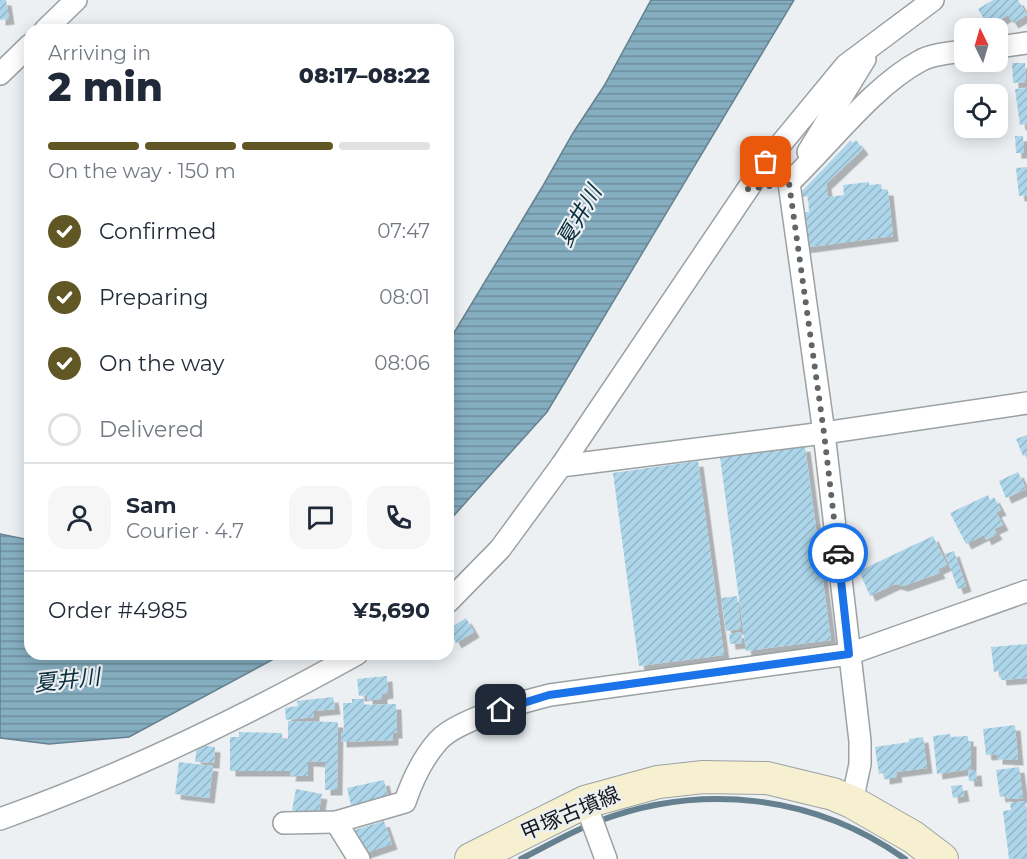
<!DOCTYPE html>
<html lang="en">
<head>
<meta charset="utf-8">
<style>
  body { margin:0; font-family:Montserrat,"Noto Sans JP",sans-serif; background:#f6f6f7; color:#1f2937; height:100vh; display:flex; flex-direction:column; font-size:22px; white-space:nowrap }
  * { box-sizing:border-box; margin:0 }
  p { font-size:20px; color:#747a83 }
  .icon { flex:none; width:33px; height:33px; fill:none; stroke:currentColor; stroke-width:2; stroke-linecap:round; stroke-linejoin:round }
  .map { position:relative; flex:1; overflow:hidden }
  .drawer { position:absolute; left:24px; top:24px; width:430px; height:636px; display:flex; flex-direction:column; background:#fff; border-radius:18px; box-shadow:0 3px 15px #0003 }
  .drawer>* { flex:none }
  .needle { width:39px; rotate:355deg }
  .fabs { position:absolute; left:954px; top:18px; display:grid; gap:12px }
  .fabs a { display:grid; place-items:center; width:54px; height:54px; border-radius:12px; background:#fff; box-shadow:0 3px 15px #0003; font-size:30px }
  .pin { position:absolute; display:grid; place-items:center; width:51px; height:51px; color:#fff; margin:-26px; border-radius:12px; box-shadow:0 3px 9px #0006 }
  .courier { position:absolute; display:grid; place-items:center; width:60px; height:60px; margin:-30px; border:4px solid #1a73e8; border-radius:50%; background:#fff; color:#222; box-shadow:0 2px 8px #0007 }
  .summary em { font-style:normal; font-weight:800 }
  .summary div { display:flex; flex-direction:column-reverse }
  .summary { display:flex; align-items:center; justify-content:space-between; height:102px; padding:0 24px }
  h1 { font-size:39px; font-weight:800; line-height:45px }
  .bar { display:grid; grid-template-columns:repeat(4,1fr); gap:9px 6px; align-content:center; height:72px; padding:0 24px }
  .bar i { height:8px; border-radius:4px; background:#e0e1e3 }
  .bar .on { background:#615724 }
  .bar p { grid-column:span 4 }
  .line { display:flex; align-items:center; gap:15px; padding:0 24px; border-top:2px solid #e0e1e3 }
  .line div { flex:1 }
  .round { display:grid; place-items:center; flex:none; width:63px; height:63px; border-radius:18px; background:#f6f6f7 }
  ol { padding:0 24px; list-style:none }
  li { display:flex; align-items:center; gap:18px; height:66px }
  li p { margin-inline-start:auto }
  li .icon { padding:6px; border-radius:50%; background:#615724; color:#fff; stroke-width:4 }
  li:last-child { color:#747a83 }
  li i { width:33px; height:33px; border:3px solid #e0e1e3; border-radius:50% }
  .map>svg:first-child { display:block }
</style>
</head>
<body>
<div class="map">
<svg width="1027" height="859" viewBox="0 0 1027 859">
  <defs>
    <pattern id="water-rules" width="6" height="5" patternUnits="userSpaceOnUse" patternTransform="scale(1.5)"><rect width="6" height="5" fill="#86aec1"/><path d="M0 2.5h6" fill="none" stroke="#6d8d9c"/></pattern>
    <pattern id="building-hatch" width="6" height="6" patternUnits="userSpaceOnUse" patternTransform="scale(1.5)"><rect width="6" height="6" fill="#add6ea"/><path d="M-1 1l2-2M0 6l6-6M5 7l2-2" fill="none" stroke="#94b7c8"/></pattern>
    <filter id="shadow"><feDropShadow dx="5.5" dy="5.5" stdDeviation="0" flood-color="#0004"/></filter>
  </defs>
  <rect width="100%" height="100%" fill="#ecf0f3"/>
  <g fill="url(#water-rules)" stroke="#65818f" stroke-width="1.5">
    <polygon points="651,0 794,0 547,412 449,521 449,341 541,189 573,133 604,86"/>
    <polygon points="0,534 30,540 30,654 283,654 129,737 49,744 0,738"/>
  </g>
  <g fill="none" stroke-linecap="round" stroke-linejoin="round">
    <path stroke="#65818f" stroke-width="6" d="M521,859C547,846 572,831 599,821C702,782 815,795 905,859"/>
  </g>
  <g fill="url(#building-hatch)" filter="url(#shadow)">
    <polygon points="0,0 6,0 9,19 0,20"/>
    <polygon points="993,0 1018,0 1027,15 1013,23 1008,15 989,27 978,9"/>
    <polygon points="1012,63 1025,63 1026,82 1013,83"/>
    <polygon points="1027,88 1027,124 1020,125 1015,89"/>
    <polygon points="1015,136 1023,136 1024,153 1016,153"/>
    <polygon points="851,140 852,143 856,140 863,149 826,184 828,197 844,195 843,185 869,182 869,185 881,184 882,190 888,190 893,236 803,248 800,212 809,212 808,196 803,197 802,191"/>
    <polygon points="1027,167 1027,195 1019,196 1016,168"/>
    <polygon points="1027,435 1027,454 1023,456 1016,439"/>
    <polygon points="805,446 831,640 746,651 720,457"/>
    <polygon points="698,461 724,655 639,666 613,473"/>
    <polygon points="1018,472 1026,489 1006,498 999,481"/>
    <polygon points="988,495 990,500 994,497 1001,510 996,512 1003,525 994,529 997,534 986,540 984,535 966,544 950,513"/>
    <polygon points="933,536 947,565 938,569 940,573 903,586 895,584 870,596 859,571"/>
    <polygon points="954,551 966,586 958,589 945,554"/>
    <polygon points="737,596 741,629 726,631 721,598"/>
    <polygon points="466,618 474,632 456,643 449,629"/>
    <polygon points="741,632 742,643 730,644 729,634"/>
    <polygon points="1027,644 1027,678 1001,680 1000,671 994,672 991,647"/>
    <polygon points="387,676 388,693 382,694 382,699 367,700 367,695 359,696 357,679"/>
    <polygon points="333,697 335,709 314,711 314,717 286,720 285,708 298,706 297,701"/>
    <polygon points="352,699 364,699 364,705 396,704 397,733 393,733 393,740 341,742 341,732 344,732 343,703 352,703"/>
    <polygon points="288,721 338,722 337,790 325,790 325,762 308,761 308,776 290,776 291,771 230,771 230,737 239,737 239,732 282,733 282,739 288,739"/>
    <polygon points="1015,725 1018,760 997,759 997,754 986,755 983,729"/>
    <polygon points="950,734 951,737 968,736 968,741 971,741 971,769 937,774 933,736"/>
    <polygon points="923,737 927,768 896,772 897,777 884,779 884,773 879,774 875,747 909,742 909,739"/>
    <polygon points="197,745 215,747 214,763 195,762"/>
    <polygon points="179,762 213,766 209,798 175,794"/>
    <polygon points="1019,767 1023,798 1007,799 1006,796 1000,797 996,770"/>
    <polygon points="976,770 977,781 969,781 968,771"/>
    <polygon points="384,780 389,801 352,809 347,788"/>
    <polygon points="962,785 964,796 953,798 951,786"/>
    <polygon points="296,789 322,794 318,816 292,810"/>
    <polygon points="1026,801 1027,858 1009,859 1003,811 1011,810 1010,803"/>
    <polygon points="384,821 392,844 362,854 355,830"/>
  </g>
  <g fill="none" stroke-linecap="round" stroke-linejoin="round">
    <defs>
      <g id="street">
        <polyline points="45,30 76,0"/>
        <polyline points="998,47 1027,43"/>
        <polyline points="0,74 30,45"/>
        <polyline points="808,152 865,59"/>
        <polyline points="561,466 824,433 1027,403"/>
        <polyline points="448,602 500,549 561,466 766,162 846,65 933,0"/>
        <polyline points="585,802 606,859"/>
        <path d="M852,802L860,764V741L824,433L789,183C828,146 873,86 920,61C932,54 951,53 964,51"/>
        <path d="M0,819C124,775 242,718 357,654"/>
        <polyline points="336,822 359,859"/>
        <path d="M284,823L336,822L405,802C412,781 423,758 438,741C457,720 522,702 550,695L849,654L1027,591"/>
      </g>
      <polyline id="secondary" points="471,859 585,802 658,782 703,777 767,778 833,794 852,802 913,837 942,859"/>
    </defs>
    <use href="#street" stroke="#9ca1a3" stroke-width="24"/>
    <use href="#secondary" stroke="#9ca1a3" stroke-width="34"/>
    <use href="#street" stroke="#fff" stroke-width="21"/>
    <use href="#secondary" stroke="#f6f0d1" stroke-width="32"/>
  </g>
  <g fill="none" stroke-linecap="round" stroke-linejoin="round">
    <polyline stroke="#626466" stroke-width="6" stroke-dasharray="0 10.8" points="766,162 748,189 789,183 824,433 838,553"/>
    <polyline stroke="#1a73e8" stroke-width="8" points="501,710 549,695 849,654 838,553"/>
  </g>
  <g text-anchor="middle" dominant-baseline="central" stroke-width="4.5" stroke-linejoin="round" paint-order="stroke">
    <g font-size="21" fill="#17191a" stroke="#ecf0f3">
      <text transform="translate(570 813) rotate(-23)">甲塚古墳線</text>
    </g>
    <g font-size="22" font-style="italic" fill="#092e3d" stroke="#ecf0f3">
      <text transform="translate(579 216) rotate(-60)">夏井川</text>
      <text transform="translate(67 680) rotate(-6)">夏井川</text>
    </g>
  </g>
</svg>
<div class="fabs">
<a><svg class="needle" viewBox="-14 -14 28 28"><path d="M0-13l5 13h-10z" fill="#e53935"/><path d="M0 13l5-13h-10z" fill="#747a83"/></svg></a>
<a><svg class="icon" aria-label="locate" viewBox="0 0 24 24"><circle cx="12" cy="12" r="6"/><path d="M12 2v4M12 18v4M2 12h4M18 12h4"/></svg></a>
</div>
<div class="pin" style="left:766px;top:162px;background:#ea580c"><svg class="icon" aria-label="bag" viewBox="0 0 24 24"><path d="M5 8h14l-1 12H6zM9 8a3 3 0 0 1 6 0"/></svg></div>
<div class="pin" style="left:501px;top:710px;background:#1f2937"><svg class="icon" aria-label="home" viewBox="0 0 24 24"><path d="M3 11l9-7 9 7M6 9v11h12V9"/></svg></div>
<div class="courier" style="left:838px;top:553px"><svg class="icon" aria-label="car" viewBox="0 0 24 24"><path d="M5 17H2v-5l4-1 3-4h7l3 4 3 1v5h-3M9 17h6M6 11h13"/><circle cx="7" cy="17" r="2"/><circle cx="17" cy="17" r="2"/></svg></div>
<section class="drawer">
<div class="summary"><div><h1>2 min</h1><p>Arriving in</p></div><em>08:17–08:22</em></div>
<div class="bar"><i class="on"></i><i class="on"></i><i class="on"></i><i></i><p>On the way · 150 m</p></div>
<ol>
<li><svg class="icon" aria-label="check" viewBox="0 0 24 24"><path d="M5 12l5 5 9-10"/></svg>Confirmed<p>07:47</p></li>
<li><svg class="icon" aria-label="check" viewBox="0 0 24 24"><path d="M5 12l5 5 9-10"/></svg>Preparing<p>08:01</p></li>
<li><svg class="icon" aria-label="check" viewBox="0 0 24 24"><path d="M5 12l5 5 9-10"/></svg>On the way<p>08:06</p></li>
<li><i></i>Delivered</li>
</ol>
<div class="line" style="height:108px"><a class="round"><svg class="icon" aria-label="person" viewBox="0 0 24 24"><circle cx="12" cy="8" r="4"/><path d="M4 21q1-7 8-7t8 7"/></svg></a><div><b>Sam</b><p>Courier · 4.7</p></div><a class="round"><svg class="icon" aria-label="chat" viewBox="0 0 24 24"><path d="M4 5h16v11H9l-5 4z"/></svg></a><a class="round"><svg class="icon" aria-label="phone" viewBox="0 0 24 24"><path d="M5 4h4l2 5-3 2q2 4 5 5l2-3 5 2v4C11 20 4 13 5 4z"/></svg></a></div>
<div class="line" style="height:78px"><div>Order #4985</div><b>¥5,690</b></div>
</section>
</div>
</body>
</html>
